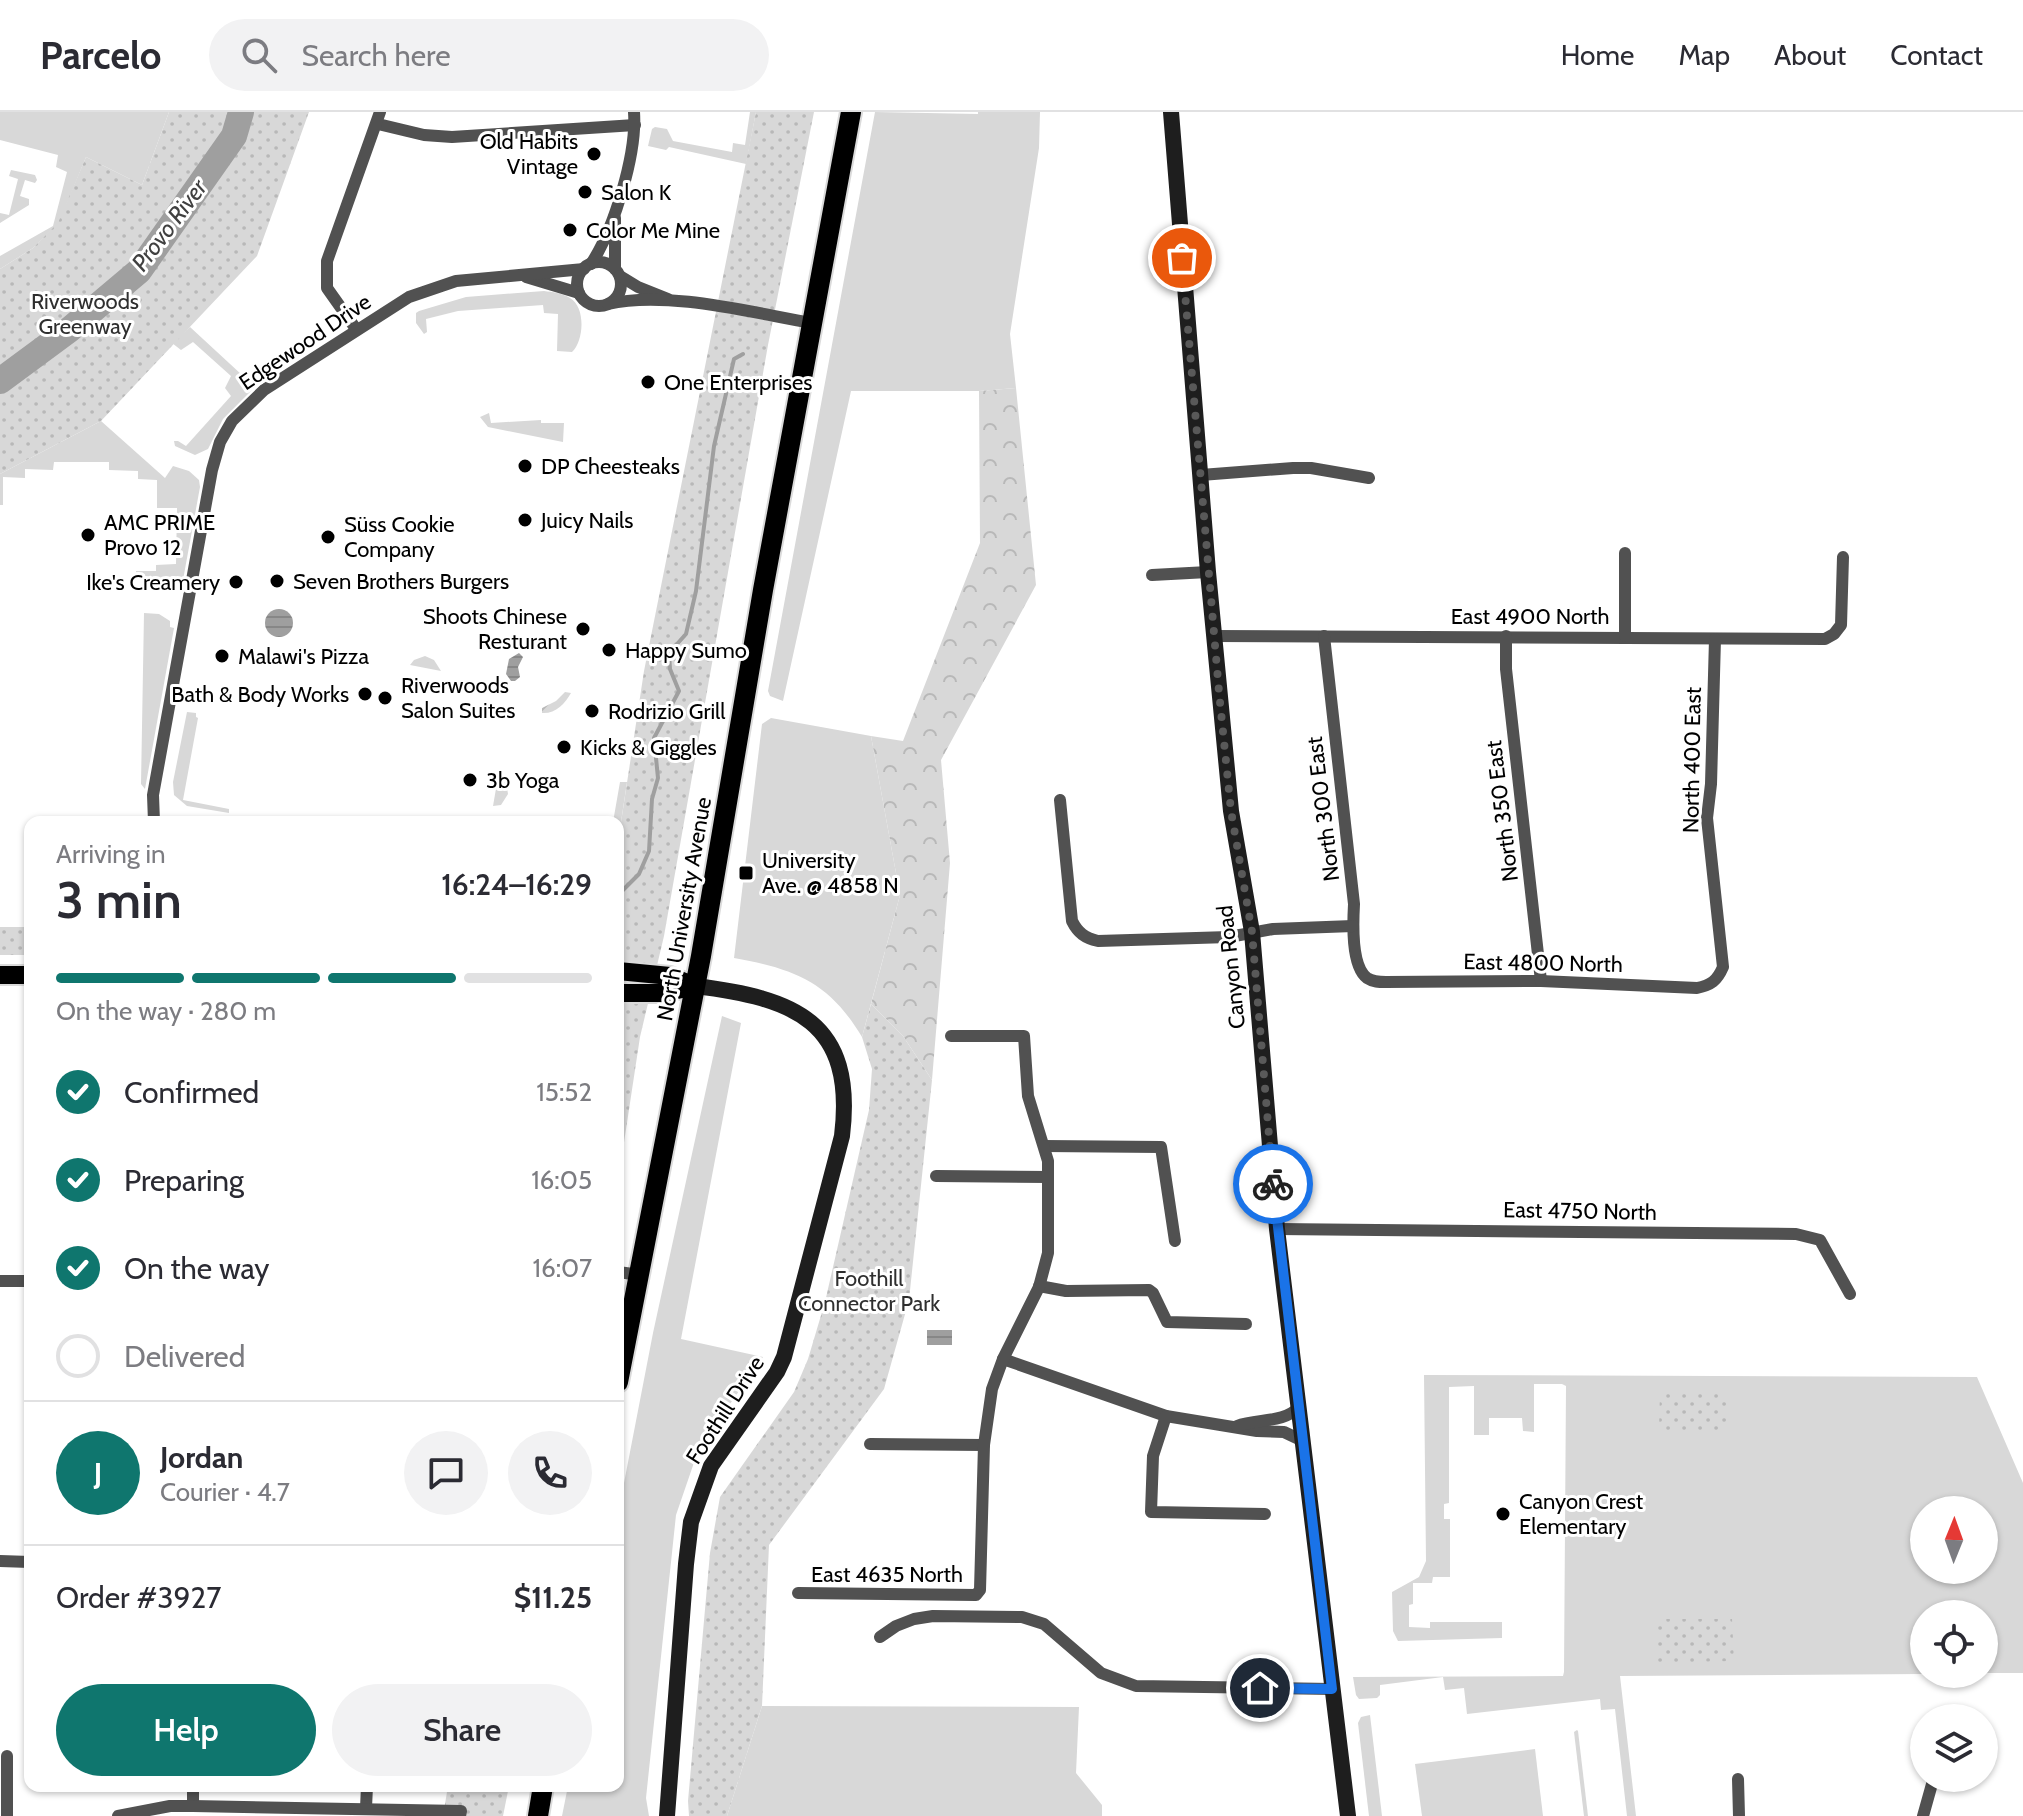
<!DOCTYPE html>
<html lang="en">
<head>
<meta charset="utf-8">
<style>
  body { margin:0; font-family:Cabin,sans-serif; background:#f2f2f3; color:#2b2b33; height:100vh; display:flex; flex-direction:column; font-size:30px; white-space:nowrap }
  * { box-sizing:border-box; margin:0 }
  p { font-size:26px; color:#7c7c81 }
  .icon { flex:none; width:44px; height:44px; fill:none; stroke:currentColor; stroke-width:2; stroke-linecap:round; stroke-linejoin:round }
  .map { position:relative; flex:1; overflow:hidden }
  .side { position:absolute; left:24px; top:704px; width:600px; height:976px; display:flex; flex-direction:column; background:#fff; border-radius:16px; box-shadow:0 2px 6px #0004 }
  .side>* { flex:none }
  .needle { width:52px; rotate:1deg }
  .tools { position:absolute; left:1910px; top:1384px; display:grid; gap:16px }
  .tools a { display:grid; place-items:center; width:88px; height:88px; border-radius:50%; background:#fff; box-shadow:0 2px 6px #0004; font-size:40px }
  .pin { position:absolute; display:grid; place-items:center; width:68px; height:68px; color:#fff; margin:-34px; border:4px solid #fff; border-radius:50%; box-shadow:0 2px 8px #0007 }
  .courier { position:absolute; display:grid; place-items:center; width:80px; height:80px; margin:-40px; border:6px solid #1a73e8; border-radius:50%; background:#fff; color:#222; box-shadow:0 2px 10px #0007 }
  .head em { font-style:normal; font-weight:600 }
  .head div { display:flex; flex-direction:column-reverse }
  .head { display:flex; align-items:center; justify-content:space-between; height:136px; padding:0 32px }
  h1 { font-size:52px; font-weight:600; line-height:60px }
  .bar { display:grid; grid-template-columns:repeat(4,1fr); gap:12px 8px; align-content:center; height:96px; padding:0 32px }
  .bar i { height:10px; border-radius:6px; background:#e1e1e2 }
  .bar .on { background:#0f766e }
  .bar p { grid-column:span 4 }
  .line { display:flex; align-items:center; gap:20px; padding:0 32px; border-top:2px solid #e1e1e2 }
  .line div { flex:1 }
  .round { display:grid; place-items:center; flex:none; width:84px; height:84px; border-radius:42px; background:#f2f2f3 }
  ol { padding:0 32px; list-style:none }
  li { display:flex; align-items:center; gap:24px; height:88px }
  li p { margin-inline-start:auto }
  li .icon { padding:8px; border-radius:50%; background:#0f766e; color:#fff; stroke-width:4 }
  li:last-child { color:#7c7c81 }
  li i { width:44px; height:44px; border:4px solid #e1e1e2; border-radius:50% }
  .primary-button { display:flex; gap:16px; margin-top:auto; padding:16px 32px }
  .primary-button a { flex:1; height:92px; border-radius:48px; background:#0f766e; color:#fff; font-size:32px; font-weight:600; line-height:92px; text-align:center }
  .primary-button a+a { background:#f2f2f3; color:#2b2b33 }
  header { display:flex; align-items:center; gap:48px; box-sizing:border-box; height:112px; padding:0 40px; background:#fff; border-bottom:2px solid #e1e1e2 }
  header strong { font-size:38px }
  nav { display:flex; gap:44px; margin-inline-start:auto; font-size:28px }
  .search { width:560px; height:72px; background:#f2f2f3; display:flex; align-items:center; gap:20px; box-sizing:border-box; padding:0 28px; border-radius:44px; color:#7c7c81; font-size:30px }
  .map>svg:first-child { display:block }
</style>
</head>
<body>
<header>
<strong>Parcelo</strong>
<div class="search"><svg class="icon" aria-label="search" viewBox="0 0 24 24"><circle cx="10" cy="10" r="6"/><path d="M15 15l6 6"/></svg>Search here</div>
<nav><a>Home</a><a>Map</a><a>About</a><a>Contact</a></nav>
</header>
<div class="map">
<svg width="2023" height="1704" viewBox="0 0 2023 1704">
  <defs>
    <pattern id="forest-crowns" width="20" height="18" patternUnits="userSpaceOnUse" patternTransform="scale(2)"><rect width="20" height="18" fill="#d8d8d8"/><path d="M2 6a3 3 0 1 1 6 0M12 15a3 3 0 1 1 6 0" fill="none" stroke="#b8b8b8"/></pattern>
    <pattern id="park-dots" width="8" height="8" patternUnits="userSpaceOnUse" patternTransform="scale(2)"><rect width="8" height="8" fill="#d8d8d8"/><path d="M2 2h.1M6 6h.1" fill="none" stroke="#b8b8b8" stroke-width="1.8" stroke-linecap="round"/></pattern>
    <pattern id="garden-furrows" width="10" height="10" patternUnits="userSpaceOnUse" patternTransform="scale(2)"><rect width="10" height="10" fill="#d8d8d8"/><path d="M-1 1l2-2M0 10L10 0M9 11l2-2" fill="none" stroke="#b8b8b8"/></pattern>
    <pattern id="water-rules" width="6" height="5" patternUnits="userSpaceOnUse" patternTransform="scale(2)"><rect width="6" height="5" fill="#9f9f9f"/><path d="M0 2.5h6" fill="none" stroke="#878787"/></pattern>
  </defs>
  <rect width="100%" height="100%" fill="#fff"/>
  <g fill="#d8d8d8" fill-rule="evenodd">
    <polygon points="0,0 169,0 142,73 86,45 59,111 33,136 0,157 0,144 53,114 67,60 56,55 58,43 0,28"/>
    <polygon points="750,0 756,0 746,52 669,35 666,38 648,34 652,17 655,15 667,17 673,29 732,40 733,31 745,33"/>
    <polygon points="875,0 978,2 978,0 1040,0 1039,36 1010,222 1016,276 979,279 851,279 783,589 770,584 768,579"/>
    <polygon points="11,58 35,63 37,68 35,71 25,68 20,84 29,87 29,93 0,111 0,101 9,103 18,67 9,64"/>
    <path d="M544,179C552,180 562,181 570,186C586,195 584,229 572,240L557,239L558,202L544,201L543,193L458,199L426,207L427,220L424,222L416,211V201L419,199L466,185Z"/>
    <polygon points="190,215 255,275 223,307 208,337 195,343 175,334 174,329 178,329 186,334 231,284 225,276 231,264 193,230 181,238 172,231"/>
    <polygon points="489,301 491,311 541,308 541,311 564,311 563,330 488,315 480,305"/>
    <polygon points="101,309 165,366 173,354 189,359 199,368 200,375 183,468 136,467 136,459 156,459 156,453 176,452 177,396 157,396 157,368 138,367 138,359 109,358 109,350 54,350 53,358 25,357 25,366 3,365 3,393 0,393 0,362"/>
    <polygon points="144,501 159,502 170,509 170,515 174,516 145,677 141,672"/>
    <polygon points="425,544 434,548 441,559 410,553 414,548"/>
    <polygon points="187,600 196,601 196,605 198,606 183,688 229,697 229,701 187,694 174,683 173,670"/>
    <path d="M771,606L871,624L900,783L862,925C829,870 795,857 734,846L762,612Z"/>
    <polygon points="498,665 506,670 508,682 501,693 493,694"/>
    <polygon points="620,670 627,670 618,730 618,710 613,710"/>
    <polygon points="722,904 741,911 681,1227 763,1245 699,1336 676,1403 646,1686 649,1704 562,1704 568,1674 618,1674 618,1402 653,1221"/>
    <path d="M1424,1263L1977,1265L2023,1371V1561H1984V1502H1924V1562L1620,1564L1636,1704H1627L1615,1597L1601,1598L1600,1587L1467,1602L1464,1576L1445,1578L1443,1565L1380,1573V1583L1377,1586L1359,1587L1356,1583L1353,1565L1563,1564L1564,1560L1566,1274L1562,1272H1534V1320L1523,1319L1522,1306H1489V1323H1474V1274L1449,1275V1391L1444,1392V1407H1450V1465H1433L1432,1471H1413V1492L1409,1493V1515L1430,1516V1510H1502V1526L1398,1529L1393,1519L1392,1480L1419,1465L1426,1449ZM1924,1398H1984V1458H1924Z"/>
    <polygon points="762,1594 1079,1595 1076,1661 1102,1693 1102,1704 727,1704"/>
    <polygon points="1370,1603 1382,1704 1369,1704 1358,1611 1361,1605"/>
    <polygon points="1577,1618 1578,1619 1588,1704 1584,1704 1574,1620"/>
    <polygon points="1535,1637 1543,1704 1422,1704 1415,1652"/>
  </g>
  <polygon fill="url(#forest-crowns)" points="1016,276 1036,473 941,648 950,751 932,968 903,924 871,892 900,783 871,624 903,629 980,431 979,279"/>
  <g fill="url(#park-dots)">
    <polygon points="169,0 309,0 257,144 101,309 0,362 0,157 33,136 58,111 86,45 142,73"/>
    <polygon points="756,0 814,0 768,233 664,824 640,925 618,1070 618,730 644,559"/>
    <rect x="0" y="815" width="30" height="28"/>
    <polygon points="871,892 903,924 932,968 909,1188 884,1277 769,1433 762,1594 727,1704 689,1704 688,1689 710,1441 720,1385 794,1280 808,1247 825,1190 869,998 872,957 862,925"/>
    <polygon points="1660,1278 1727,1280 1726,1320 1659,1318"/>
    <polygon points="1657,1507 1732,1507 1734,1549 1658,1551"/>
    <polygon points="448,1674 509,1674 503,1704 443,1704"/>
  </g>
  <path fill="url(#garden-furrows)" d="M565,580L571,581C565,592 555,602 542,601V596L556,589Z"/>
  <g fill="url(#water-rules)">
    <circle cx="279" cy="511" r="14"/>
    <polygon points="519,541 523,545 518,555 520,565 515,569 511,569 506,562 509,547"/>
    <rect x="927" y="1218" width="25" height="15"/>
  </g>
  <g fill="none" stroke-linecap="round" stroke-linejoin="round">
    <polyline stroke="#9f9f9f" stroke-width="4" points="618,787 622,779 639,762 649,739 652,687 658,666 654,626 679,579 670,557 669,541 686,522 696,479 714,334 734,247 743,242"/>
    <polyline stroke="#9f9f9f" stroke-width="26" points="0,269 69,218 139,159 234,24 241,0"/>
    <defs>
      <g id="primary">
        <polyline points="618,859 670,864 695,874"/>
        <polyline points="0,863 30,863"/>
        <polyline points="618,881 664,881 695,874"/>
      </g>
      <g id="trunk">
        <polyline points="618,1270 701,844 763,478 851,0"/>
        <polyline points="538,1704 543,1674"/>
      </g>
    </defs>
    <use href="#primary" stroke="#dbdbdb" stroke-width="22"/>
    <use href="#trunk" stroke="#dbdbdb" stroke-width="24"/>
    <g stroke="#515151" stroke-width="12">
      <polyline points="378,12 424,23 452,25 635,13"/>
      <circle cx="599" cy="172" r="22"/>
      <path d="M591,152C614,117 637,42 634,0"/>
      <polyline points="615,157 615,106"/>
      <polyline points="620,164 638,175 668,187"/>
      <polyline points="526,165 579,181"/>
      <path d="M608,192C666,178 753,201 812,211"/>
      <polyline points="356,217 327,176 327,149 380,0"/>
      <polyline points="1201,363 1293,356 1311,356 1369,366"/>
      <polyline points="1152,463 1208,460"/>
      <polyline points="1214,524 1825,527 1834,522 1841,513 1843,445"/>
      <path d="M1324,524L1354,792C1353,810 1351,854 1367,866C1373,870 1379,870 1386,870L1541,869L1697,876C1711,873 1717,869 1723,855L1707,706L1711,672L1715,527"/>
      <polyline points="1506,524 1506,557 1541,869"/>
      <polyline points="1625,524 1625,441"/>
      <path d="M1060,688L1072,809C1078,821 1085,826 1098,829L1229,825L1273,817L1353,814"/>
      <polyline points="154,710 153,683 212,358 220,330 232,309 264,278 409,185 456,169 584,157"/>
      <polyline points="1044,1034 1161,1035 1175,1129"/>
      <polyline points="936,1064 1048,1065"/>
      <polyline points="1277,1117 1796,1122 1820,1128 1850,1182"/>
      <polyline points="618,1160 640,1163"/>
      <polyline points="0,1169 30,1169"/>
      <polyline points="1039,1174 1066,1179 1149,1178 1153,1181 1167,1210 1246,1212"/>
      <polyline points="1003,1247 1166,1304 1257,1319 1284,1320 1303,1329"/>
      <polyline points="1166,1304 1153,1344 1151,1400 1265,1402"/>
      <path d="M1237,1314C1257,1306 1283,1312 1299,1295"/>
      <polyline points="870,1332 984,1333"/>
      <polyline points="0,1449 30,1450"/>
      <polyline points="798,1481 976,1483 980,1478 984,1333 992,1277 1003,1247 1039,1175 1048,1141 1048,1049 1028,984 1024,924 951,924"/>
      <polyline points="880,1525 896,1514 914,1507 933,1504 1022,1505 1044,1512 1101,1561 1136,1574 1332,1577"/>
      <polyline points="1738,1667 1739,1704"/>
      <polyline points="193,1694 193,1674"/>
      <polyline points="366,1696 367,1674"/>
      <polyline points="7,1704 7,1644"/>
      <polyline points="118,1704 170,1694 193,1694 461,1699 460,1704"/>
      <polyline points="1923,1704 1932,1672"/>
    </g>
    <g stroke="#1e1e1e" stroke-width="16">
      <polyline points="1171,0 1208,460 1231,699 1252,820 1277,1117 1348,1704"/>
      <path d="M667,1704L686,1452L691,1410L711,1354L777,1260L784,1245L842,1024C856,909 794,886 695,874"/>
    </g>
    <use href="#primary" stroke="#000" stroke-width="18"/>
    <use href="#trunk" stroke="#000" stroke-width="20"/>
  </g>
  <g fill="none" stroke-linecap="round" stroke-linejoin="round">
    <polyline stroke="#595959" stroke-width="8" stroke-dasharray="0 14.4" points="1182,146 1219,580 1231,699 1252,820 1273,1072"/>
    <polyline stroke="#1a73e8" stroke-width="10" points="1260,1576 1332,1577 1273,1072"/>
  </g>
  <g fill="#000" stroke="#fff" stroke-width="3">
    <circle cx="594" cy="42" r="8"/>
    <circle cx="585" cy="80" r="8"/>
    <circle cx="570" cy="118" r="8"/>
    <circle cx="648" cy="270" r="8"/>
    <circle cx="525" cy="354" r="8"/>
    <circle cx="525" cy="408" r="8"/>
    <circle cx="88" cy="423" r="8"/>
    <circle cx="328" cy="425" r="8"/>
    <circle cx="277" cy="469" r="8"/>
    <circle cx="236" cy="470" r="8"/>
    <circle cx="583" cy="517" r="8"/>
    <circle cx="609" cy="538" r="8"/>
    <circle cx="222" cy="544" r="8"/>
    <circle cx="365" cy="582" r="8"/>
    <circle cx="385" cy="586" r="8"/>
    <circle cx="592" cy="599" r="8"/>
    <circle cx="564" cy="635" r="8"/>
    <circle cx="470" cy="668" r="8"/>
    <rect x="738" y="753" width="16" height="16" rx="4"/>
    <circle cx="1503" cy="1402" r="8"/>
  </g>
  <g text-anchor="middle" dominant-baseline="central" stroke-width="6" stroke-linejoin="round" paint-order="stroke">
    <g font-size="22" fill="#000" stroke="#fff" text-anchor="start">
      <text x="578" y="29" text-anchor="end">Old Habits<tspan x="578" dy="25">Vintage</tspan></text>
      <text x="601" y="80">Salon K</text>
      <text x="586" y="118">Color Me Mine</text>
      <text x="664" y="270">One Enterprises</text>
      <text x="541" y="354">DP Cheesteaks</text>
      <text x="541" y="408">Juicy Nails</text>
      <text x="104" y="410">AMC PRIME<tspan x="104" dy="25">Provo 12</tspan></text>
      <text x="344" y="412">Süss Cookie<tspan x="344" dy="25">Company</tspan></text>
      <text x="293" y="469">Seven Brothers Burgers</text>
      <text x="220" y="470" text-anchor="end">Ike's Creamery</text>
      <text x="567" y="504" text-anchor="end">Shoots Chinese<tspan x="567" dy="25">Resturant</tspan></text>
      <text x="625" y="538">Happy Sumo</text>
      <text x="238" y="544">Malawi's Pizza</text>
      <text x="401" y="573">Riverwoods<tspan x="401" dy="25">Salon Suites</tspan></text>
      <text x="349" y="582" text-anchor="end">Bath &amp; Body Works</text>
      <text x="608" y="599">Rodrizio Grill</text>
      <text x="580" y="635">Kicks &amp; Giggles</text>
      <text x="486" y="668">3b Yoga</text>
      <text x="762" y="748">University<tspan x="762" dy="25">Ave. @ 4858 N</tspan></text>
      <text x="1519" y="1389">Canyon Crest<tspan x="1519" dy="25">Elementary</tspan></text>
    </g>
    <g font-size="22" fill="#2f2f2f" stroke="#fff">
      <text x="85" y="189">Riverwoods<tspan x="85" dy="25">Greenway</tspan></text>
      <text x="869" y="1166">Foothill<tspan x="869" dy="25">Connector Park</tspan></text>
    </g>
    <g font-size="22" fill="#000" stroke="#fff">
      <text transform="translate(305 230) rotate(-34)">Edgewood Drive</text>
      <text x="1530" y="504">East 4900 North</text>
      <text transform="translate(1692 648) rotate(-89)">North 400 East</text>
      <text transform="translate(1323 697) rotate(-97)">North 300 East</text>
      <text transform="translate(1502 699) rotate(-97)">North 350 East</text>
      <text transform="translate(684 797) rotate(-80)">North University Avenue</text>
      <text transform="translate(1543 851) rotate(1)">East 4800 North</text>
      <text transform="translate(1231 855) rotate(-96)">Canyon Road</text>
      <text transform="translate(1580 1099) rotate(1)">East 4750 North</text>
      <text transform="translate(725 1298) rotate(-57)">Foothill Drive</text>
      <text x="887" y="1462">East 4635 North</text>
    </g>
    <g font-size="24" font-style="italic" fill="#404040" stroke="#fff">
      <text transform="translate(169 113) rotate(-53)">Provo River</text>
    </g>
  </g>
</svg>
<div class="tools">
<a><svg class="needle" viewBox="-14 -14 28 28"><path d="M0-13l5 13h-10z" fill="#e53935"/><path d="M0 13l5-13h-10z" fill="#7c7c81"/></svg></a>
<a><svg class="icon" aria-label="locate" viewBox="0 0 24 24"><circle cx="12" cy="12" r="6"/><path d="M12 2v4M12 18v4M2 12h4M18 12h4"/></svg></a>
<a><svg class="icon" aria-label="layers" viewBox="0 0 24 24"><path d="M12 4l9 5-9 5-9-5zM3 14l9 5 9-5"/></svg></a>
</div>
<div class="pin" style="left:1182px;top:146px;background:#ea580c"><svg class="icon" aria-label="bag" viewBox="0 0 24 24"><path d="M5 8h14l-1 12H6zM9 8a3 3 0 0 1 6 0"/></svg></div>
<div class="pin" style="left:1260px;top:1576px;background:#1f2937"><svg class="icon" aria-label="home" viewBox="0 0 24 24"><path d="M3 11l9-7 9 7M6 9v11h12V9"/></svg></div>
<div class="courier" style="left:1273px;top:1072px"><svg class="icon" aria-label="bike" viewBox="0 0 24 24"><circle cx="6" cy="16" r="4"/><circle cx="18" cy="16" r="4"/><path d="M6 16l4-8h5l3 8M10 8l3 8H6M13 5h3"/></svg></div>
<section class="side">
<div class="head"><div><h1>3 min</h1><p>Arriving in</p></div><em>16:24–16:29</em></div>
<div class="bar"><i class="on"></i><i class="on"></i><i class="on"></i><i></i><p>On the way · 280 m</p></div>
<ol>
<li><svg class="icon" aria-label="check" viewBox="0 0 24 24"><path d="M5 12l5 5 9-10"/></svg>Confirmed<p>15:52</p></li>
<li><svg class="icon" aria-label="check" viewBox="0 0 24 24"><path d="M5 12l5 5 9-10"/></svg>Preparing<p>16:05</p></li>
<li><svg class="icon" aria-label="check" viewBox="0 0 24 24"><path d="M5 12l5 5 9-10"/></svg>On the way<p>16:07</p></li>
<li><i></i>Delivered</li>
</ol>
<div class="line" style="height:144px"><b class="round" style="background:#0f766e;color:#fff">J</b><div><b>Jordan</b><p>Courier · 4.7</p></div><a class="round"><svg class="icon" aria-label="chat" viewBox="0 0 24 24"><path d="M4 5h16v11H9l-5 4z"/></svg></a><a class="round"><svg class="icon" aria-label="phone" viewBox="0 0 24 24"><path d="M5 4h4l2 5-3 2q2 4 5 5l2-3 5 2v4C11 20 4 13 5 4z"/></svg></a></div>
<div class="line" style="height:104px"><div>Order #3927</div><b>$11.25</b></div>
<div class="primary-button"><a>Help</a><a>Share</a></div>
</section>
</div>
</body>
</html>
